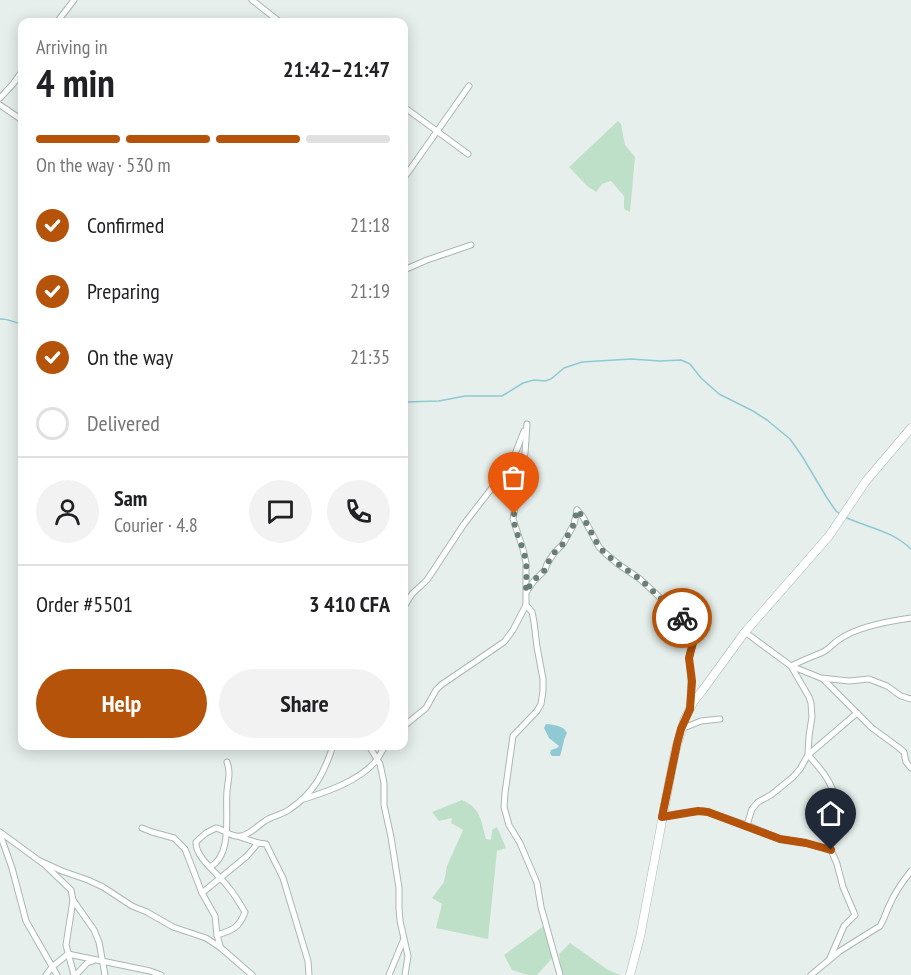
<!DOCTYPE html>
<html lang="en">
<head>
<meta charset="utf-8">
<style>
  body { margin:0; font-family:"PT Sans Narrow",sans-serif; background:#f2f2f2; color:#202124; height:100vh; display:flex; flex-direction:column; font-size:22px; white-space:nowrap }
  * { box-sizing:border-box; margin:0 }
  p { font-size:20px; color:#757577 }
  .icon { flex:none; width:33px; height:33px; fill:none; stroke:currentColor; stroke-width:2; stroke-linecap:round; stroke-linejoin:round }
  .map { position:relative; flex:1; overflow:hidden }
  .drawer { position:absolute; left:18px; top:18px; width:390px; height:732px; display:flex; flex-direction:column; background:#fff; border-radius:12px; box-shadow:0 3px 15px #0003 }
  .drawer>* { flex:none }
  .pin { position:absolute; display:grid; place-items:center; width:51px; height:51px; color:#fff; margin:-62px -26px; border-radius:50% 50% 50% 0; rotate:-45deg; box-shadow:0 0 6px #0007 }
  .pin .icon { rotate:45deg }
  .courier { position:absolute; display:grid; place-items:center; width:60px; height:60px; margin:-30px; border:4px solid #b45309; border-radius:50%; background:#fff; color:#222; box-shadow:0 2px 8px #0007 }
  .overview em { font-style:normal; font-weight:800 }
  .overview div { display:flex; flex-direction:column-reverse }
  .overview { display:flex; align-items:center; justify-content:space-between; height:102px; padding:0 18px }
  h1 { font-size:39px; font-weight:800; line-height:45px }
  .bar { display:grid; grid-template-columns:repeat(4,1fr); gap:9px 6px; align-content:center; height:72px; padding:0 18px }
  .bar i { height:8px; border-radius:4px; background:#e0e0e0 }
  .bar .current { background:#b45309 }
  .bar p { grid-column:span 4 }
  .line { display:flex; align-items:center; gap:15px; padding:0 18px; border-top:2px solid #e0e0e0 }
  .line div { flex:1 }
  .round { display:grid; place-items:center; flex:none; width:63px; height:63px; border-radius:32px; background:#f2f2f2 }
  ol { padding:0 18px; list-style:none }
  li { display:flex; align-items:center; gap:18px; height:66px }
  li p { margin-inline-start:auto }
  li .icon { padding:6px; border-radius:50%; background:#b45309; color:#fff; stroke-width:4 }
  li:last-child { color:#757577 }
  li i { width:33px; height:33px; border:3px solid #e0e0e0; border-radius:50% }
  .action { display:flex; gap:12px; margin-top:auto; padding:12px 18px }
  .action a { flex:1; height:69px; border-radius:36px; background:#b45309; color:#fff; font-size:24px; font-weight:800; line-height:69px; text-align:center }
  .action a+a { background:#f2f2f2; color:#202124 }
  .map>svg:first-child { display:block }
</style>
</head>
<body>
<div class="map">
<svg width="911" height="975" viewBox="0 0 911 975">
  <rect width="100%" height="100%" fill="#e6efeb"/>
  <g fill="#bfe0c8">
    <polygon points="618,121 621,124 625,145 635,157 630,212 624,209 624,196 611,181 602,184 596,192 587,186 569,167"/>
    <path d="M462,800C481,808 481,821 486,839L491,840L492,830L497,827L506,848L497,851L488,939L436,928L442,904L432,898L444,882L447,866L463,830L451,823L452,818L439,821L432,812Z"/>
    <polygon points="548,923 555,955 537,975 528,975 512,970 504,955"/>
    <polygon points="570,943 608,970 620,975 563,975 561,971 559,954"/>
  </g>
  <path fill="#8ec9d4" d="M546,724C554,725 563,725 567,733C563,740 563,748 560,756H552L550,753L551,750L557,748L559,746L549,738L544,728Z"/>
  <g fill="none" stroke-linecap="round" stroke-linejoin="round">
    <g stroke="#8ec9d4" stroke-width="1.5">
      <path d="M0,319C8,318 14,323 22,324"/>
      <polyline points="404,402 439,401 465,396 502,396 523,383 534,380 545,381 551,379 564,368 582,362 631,359 660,361 681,360 690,364 701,378 719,394 753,411 767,420 790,439 802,456 827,498 836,511 840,514"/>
      <path d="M845,517C868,528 891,530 911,549"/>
    </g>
    <defs>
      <g id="street">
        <polyline points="252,0 280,22"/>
        <polyline points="57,22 74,0"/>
        <polyline points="0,98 13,84 22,71"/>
        <polyline points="0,105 22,120"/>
        <polyline points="404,107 468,154"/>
        <polyline points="404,178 469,86"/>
        <polyline points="404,270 427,260 471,245"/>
        <polyline points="577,510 583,517 599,547 606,554 618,564 640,579 696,631 689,658 691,681 690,705"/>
        <polyline points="527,591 533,582 545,570 547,564 554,553 563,544 574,524 577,510"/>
        <polyline points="526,605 532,612 534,622 537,647 543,679 543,691 541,704 537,711 513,736 505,793 504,807 509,825 520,843 537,883 541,907 560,975"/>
        <polyline points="404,607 412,594 427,580 464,524 512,462 524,431"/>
        <polyline points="745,632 791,666 821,678 849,681 869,679 887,686 901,696 911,699"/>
        <polyline points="823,679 872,728 898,747 904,752 906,762 911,768"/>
        <polyline points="404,726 426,708 436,690 441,685 504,642 513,630 526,605 526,563 523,549 513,519 519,482 525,453 527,424"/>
        <polyline points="681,729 701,721 720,719"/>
        <polyline points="369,746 380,764 384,783 384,805 391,837 399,888 399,909 400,921 408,956 405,975"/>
        <path d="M304,799C329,791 358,781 375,762C379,757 382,751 385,746"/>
        <polyline points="662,817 682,813 704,811 747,825 780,839 806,843 831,850"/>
        <polyline points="747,825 752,809 758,802 771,795 793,777 800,769 808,755 857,713"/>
        <polyline points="142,828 152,832 174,838 185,849 202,893 215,916 217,935 220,946"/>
        <polyline points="0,832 45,865 71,890 73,900 94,930 99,942 105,975"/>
        <polyline points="0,834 12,868 26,921 57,975"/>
        <polyline points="240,837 258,843 266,844 283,878 308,961 309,975"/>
        <polyline points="40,861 62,871 88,880 103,887 132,906 147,912 173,927 206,938 221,948 252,975"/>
        <path d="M210,867C233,855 225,813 227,791C228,779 231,774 227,762"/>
        <polyline points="202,893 247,856 258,843"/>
        <polyline points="73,900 66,945 74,975"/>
        <path d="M217,935C233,930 239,928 245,912C240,904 235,895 229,888C220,875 195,858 196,842L206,833L216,828C225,830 232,838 241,836C251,834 257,826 265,821C272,816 282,815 290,809C314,793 324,773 333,746"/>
        <path d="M830,958L844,926L855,915L843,887L837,864L831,850L830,844C829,834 833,825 835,815C839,790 824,772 808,755L809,736L812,717L811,703L809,697L791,666C801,661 811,657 821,653C829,650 833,643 840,639C857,627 890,621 911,618"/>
        <polyline points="46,975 52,967 68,954 150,971 161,975"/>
        <polyline points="76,975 87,963 93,961"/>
        <polyline points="389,975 403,941"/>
        <path d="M811,975L840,951L880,926C885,918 886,911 890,904C895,892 903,881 911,871"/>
      </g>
      <polyline id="secondary" points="630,975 640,937 675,752 685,718 694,701 702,691 745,632 829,536 866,481 911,428"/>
    </defs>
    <use href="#street" stroke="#a8b8b2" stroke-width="7"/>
    <use href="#secondary" stroke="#a4bbb3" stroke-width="9"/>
    <use href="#street" stroke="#fff" stroke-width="5"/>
    <use href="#secondary" stroke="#fff" stroke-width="8"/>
  </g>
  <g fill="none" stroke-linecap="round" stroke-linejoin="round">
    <path stroke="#687f78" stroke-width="6" stroke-dasharray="0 10.8" d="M514,514C512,528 524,546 526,562C527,572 526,582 526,592L532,582L545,570L547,564L554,553L563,544L574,524L577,510L583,517L599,547L606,554L618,564L640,579L682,618"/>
    <polyline stroke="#b45309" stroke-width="8" points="682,618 696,631 689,658 692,681 690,709 681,729 677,744 662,817 698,811 708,812 780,839 806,843 831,850"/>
  </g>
</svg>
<div class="pin" style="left:514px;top:514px;background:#ea580c"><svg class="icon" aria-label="bag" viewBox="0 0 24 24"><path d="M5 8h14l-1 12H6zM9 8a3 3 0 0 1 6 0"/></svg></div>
<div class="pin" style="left:831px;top:850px;background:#1f2937"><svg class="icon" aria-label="home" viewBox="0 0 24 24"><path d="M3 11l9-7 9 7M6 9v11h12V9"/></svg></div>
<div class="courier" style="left:682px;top:618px"><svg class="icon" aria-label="bike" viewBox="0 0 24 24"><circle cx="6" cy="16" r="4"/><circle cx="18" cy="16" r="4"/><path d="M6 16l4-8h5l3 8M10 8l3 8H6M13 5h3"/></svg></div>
<section class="drawer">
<div class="overview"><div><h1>4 min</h1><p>Arriving in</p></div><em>21:42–21:47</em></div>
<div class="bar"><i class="current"></i><i class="current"></i><i class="current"></i><i></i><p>On the way · 530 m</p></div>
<ol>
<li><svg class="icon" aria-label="check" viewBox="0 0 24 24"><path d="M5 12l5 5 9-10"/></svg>Confirmed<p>21:18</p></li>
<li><svg class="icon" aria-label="check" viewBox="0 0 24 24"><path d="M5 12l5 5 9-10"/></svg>Preparing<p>21:19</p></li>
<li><svg class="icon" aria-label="check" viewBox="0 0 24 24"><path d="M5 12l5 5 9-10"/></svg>On the way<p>21:35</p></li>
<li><i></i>Delivered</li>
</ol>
<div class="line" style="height:108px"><a class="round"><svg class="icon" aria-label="person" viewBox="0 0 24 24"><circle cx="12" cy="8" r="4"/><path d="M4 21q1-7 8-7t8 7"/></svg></a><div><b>Sam</b><p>Courier · 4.8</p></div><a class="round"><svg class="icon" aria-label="chat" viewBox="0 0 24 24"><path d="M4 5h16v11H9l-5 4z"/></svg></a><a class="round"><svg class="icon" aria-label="phone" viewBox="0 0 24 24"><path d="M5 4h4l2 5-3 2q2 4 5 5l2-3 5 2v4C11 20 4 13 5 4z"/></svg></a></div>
<div class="line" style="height:78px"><div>Order #5501</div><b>3 410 CFA</b></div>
<div class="action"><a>Help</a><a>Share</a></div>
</section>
</div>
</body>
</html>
